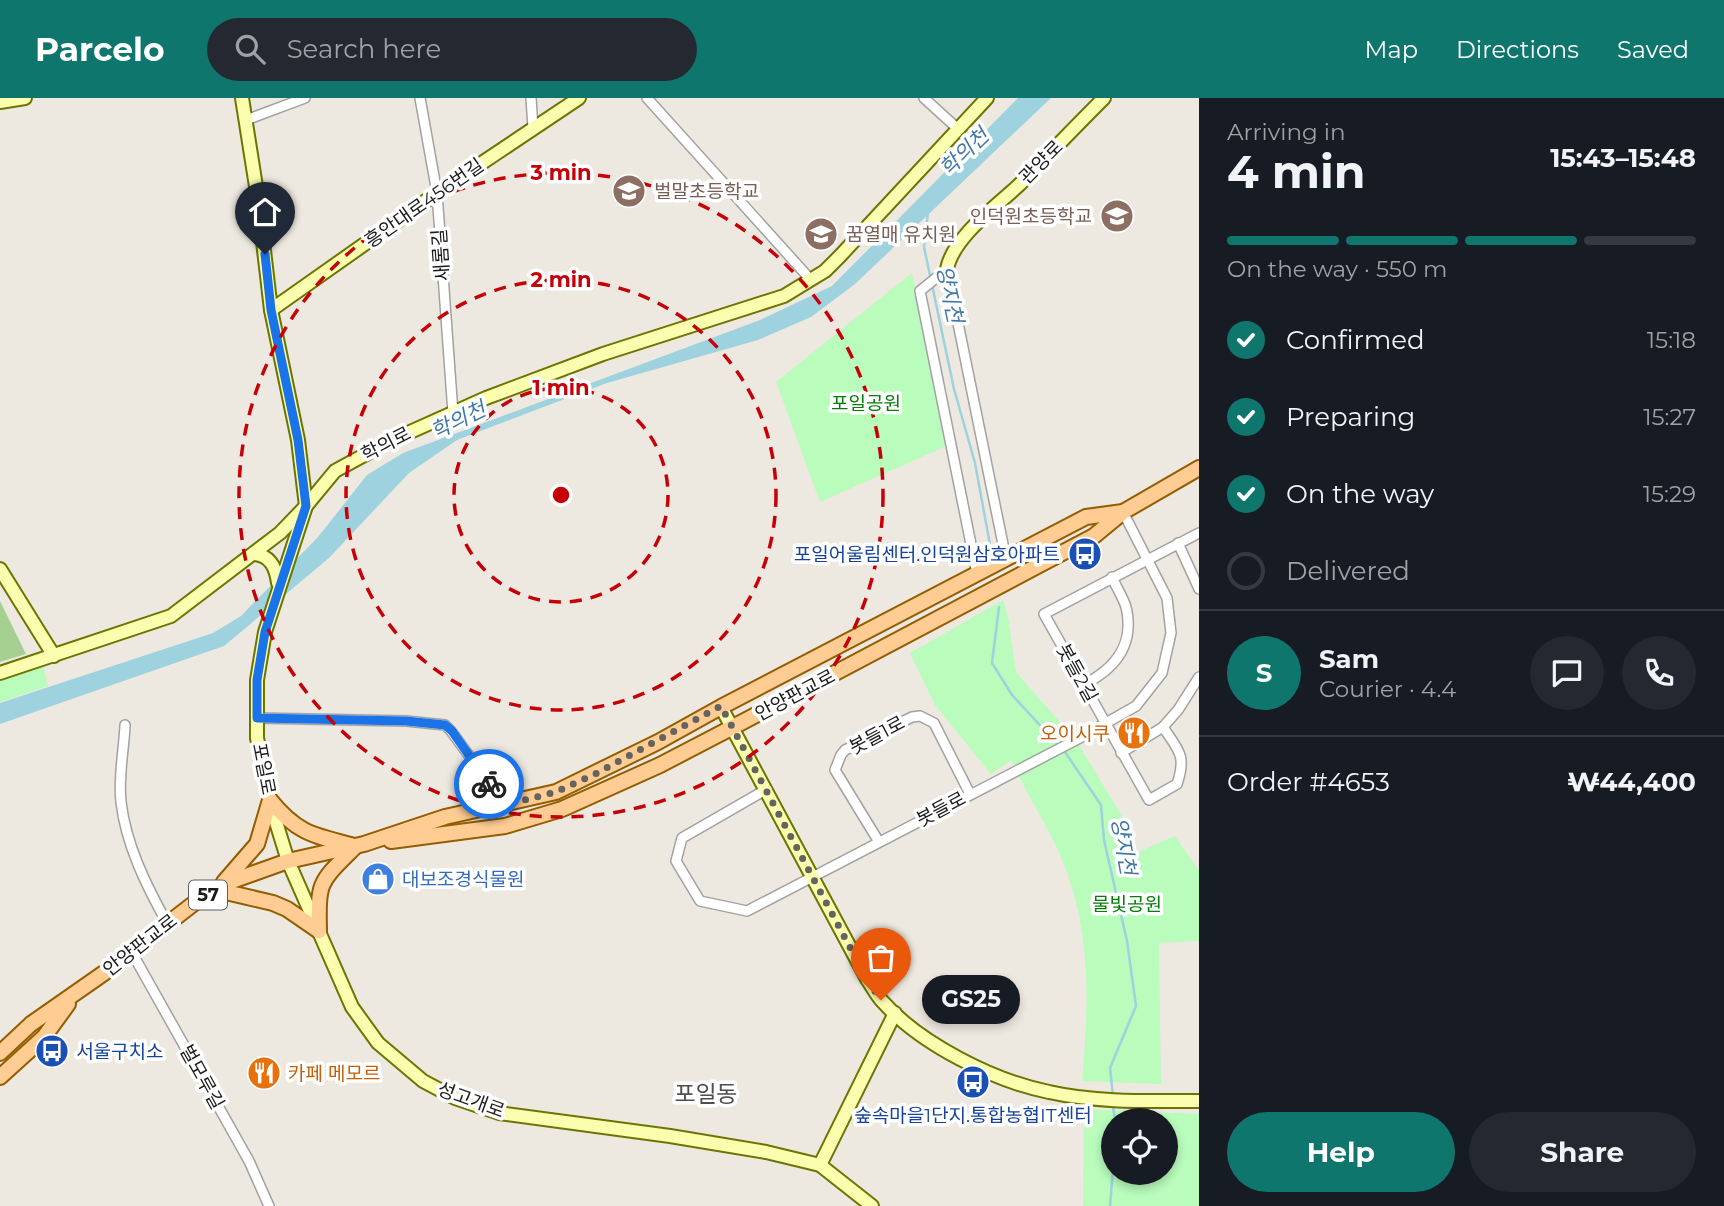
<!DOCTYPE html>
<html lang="en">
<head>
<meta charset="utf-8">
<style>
  body { margin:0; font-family:Montserrat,"Noto Sans KR",sans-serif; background:#242831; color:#f1f3f6; height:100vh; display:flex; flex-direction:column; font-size:26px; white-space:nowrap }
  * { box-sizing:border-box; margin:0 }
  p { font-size:23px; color:#9ea1a6 }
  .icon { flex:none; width:38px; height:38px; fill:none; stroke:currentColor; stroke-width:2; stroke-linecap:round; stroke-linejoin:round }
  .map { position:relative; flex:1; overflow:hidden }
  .panel { display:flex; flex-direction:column; background:#171b24; width:525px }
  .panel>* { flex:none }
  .tools { position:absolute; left:1101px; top:1010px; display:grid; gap:14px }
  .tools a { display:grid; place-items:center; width:77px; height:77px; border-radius:50%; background:#171b24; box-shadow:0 4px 10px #0003; font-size:35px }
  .pin { position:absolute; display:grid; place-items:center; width:60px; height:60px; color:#fff; margin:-72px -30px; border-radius:50% 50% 50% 0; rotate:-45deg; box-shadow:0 0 7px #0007 }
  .pin .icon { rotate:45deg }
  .courier { position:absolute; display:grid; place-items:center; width:70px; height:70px; margin:-35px; border:5px solid #1a73e8; border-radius:50%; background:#fff; color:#222; box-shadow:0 2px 9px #0007 }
  .bubble { position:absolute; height:49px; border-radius:24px; background:#171b24; box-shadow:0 4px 10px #0003; font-size:23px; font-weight:700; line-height:49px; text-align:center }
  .headline em { font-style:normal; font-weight:700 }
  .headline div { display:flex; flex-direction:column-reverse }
  .headline { display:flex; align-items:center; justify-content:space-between; height:119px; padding:0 28px }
  h1 { font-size:46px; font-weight:700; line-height:52px }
  .bar { display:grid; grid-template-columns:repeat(4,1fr); gap:10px 7px; align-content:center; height:84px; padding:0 28px }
  .bar i { height:9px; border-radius:5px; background:#363941 }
  .bar .active { background:#0f766e }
  .bar p { grid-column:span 4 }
  .line { display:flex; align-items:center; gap:18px; padding:0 28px; border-top:2px solid #363941 }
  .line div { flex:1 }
  .round { display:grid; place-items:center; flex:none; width:74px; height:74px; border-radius:37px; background:#242831 }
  ol { padding:0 28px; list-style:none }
  li { display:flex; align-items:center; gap:21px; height:77px }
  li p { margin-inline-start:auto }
  li .icon { padding:7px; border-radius:50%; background:#0f766e; color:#fff; stroke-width:4 }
  li:last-child { color:#9ea1a6 }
  li i { width:38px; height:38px; border:4px solid #363941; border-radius:50% }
  .cta { display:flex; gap:14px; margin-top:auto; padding:14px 28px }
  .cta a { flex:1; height:80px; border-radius:42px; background:#0f766e; color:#fff; font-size:28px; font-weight:700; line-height:80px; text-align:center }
  .cta a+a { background:#242831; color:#f1f3f6 }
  header { display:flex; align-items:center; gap:42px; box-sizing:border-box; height:98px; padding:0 35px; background:#0f766e; color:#fff }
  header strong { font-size:33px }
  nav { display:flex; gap:38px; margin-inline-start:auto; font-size:24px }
  .search { width:490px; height:63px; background:#242831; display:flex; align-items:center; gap:18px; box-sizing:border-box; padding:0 24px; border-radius:38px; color:#9ea1a6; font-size:26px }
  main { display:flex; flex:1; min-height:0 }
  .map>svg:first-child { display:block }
</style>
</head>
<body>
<header>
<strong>Parcelo</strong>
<div class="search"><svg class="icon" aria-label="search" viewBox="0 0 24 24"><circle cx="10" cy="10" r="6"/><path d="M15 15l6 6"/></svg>Search here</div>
<nav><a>Map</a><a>Directions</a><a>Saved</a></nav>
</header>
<main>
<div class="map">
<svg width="1199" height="1108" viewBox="0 0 1199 1108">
  <rect width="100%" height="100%" fill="#eee9e0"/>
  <polygon fill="#a6cf92" points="0,503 26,556 0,564"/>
  <g fill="#b9fcbc" fill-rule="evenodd">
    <polygon points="912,175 951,346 820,404 776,284"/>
    <path d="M1003,502L1008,519L1016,574L1076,642L1123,720L1136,755L1175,738L1199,773V843L1159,845L1161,986L1082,983C1089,905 1092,831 1060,757C1046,725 1026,695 1011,662L991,676L935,607L910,555Z"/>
    <polygon points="43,566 48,588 0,604 0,580"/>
    <path d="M1084,1011L1199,1016V1108H1083ZM1113,1022H1166V1074H1113Z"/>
  </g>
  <polygon fill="#9dd2de" points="1018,0 1051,0 855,186 811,219 758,242 607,285 457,342 409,375 329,460 224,548 0,626 0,605 213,535 241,518 318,439 367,377 403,355 760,222 832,188"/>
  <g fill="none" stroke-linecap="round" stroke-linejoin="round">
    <g stroke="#9dd2de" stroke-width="2.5">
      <polyline points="928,114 924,149 954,291 975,365 991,452"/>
      <polyline points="999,509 992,565 1012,597 1065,654 1101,707 1104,742 1127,843 1136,908 1110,970 1113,998"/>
      <polyline points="1113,1008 1115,1022"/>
      <polyline points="1110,1108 1113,1071"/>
    </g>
    <defs>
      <g id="street">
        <polyline points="420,0 437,95 453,315"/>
        <polyline points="531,0 533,30"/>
        <polyline points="647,0 811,182"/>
        <polyline points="924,0 958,31"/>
        <polyline points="246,22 305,0"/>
        <polyline points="1178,445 1199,491"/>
        <polyline points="977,476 920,193 947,171 1006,461"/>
        <path d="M1083,587C1115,571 1135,547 1126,509C1123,499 1116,489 1112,479"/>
        <polyline points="257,620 406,623 445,627 451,633 492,689 501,707"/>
        <path d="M125,627C124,652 118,679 121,704C126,747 146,787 167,825"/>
        <path d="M1163,629C1178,652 1187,657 1177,686L1149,702L1044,516L1199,435"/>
        <polyline points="1121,655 1163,629 1178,612 1199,579"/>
        <polyline points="767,691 682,740 676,763 700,803 747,813 1076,642 1136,608 1162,575 1171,535 1167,500 1123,414"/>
        <polyline points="879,744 835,672 841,657 845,652 912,619 920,618 934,625 970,696"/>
        <polyline points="131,853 249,1063 269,1108"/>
      </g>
      <g id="secondary">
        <polyline points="242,0 258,101 271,212 298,342 306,408 265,534 257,582 257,640 272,711 288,763 352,909 378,945 423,983 455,1000 499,1015 670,1038 766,1054 820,1067 872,1108"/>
        <polyline points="0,4 25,0"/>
        <path d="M947,171C953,139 997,108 1020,86C1048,57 1076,28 1104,0"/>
        <polyline points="271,212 437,95 579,0"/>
        <path d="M255,456C271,458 276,470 278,485"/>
        <polyline points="0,471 54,558"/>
        <polyline points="0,575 171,518 280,435 306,408 335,373 390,343 486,300 603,256 784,198 825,173 840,158 987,0"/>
        <path d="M721,609L867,881C872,888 876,897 882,903C920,946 994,983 1049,994C1098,1005 1150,1003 1199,1003"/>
        <polyline points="820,1067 895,915"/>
      </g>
      <g id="primary">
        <path d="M270,702C296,734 311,737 351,747"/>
        <polyline points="391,743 505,728 562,711 660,667 733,629 1094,438 1123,414 1199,370"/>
        <polyline points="224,784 257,746 270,702"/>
        <polyline points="217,792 273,805 287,811 319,833"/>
        <path d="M319,833C318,782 319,785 355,749"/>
        <polyline points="0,955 31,926 104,875 197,803 232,783 288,763 364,746 445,719 556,694 658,644 721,609 1086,419 1123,414"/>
        <polyline points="0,979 44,939 68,906"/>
      </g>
    </defs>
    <use href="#street" stroke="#a2a2a2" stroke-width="12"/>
    <use href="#secondary" stroke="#6c7500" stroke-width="16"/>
    <use href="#primary" stroke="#935d00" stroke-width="18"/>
    <use href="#street" stroke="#fff" stroke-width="9"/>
    <use href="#secondary" stroke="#fbfdaf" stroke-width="12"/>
    <use href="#primary" stroke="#ffcd94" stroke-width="14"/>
  </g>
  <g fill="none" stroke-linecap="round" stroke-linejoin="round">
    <polyline stroke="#656360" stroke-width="7" stroke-dasharray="0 12.6" points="489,686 501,708 556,694 595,676 721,608 867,881 881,902"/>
    <polyline stroke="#1a73e8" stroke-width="9" points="265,156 271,212 298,342 306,408 265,534 257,582 257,620 406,623 445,627 452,633 489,686"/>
  </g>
  <g fill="none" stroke="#c70007" stroke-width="3.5" stroke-dasharray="12 9">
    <circle cx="561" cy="397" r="107"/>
    <circle cx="561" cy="397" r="215"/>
    <circle cx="561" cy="397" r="322"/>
  </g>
  <defs>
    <symbol id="school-disc" viewBox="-11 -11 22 22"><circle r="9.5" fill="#8d6e63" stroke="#fff"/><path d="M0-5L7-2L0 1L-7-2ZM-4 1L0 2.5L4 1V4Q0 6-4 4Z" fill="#fff"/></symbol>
    <symbol id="bus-disc" viewBox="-11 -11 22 22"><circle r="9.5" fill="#1a4fb4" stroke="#fff"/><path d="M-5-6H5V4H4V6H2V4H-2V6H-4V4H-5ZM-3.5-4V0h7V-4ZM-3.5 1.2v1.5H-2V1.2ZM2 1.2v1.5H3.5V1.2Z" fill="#fff"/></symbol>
    <symbol id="restaurant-disc" viewBox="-11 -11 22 22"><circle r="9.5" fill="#e8710a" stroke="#fff"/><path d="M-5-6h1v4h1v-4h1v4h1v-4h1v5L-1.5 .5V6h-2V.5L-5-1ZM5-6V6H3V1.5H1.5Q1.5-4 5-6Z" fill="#fff"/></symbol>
    <symbol id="shop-disc" viewBox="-11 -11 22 22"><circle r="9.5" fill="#3f7fe0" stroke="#fff"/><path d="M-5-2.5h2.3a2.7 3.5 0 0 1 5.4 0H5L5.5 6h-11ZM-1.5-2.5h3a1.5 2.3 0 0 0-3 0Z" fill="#fff"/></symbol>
  </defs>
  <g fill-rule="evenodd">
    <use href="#school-disc" x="610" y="74" width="38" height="38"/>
    <use href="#school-disc" x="1098" y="99" width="38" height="38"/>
    <use href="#school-disc" x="802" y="117" width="38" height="38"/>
    <use href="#bus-disc" x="1066" y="437" width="38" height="38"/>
    <use href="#restaurant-disc" x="1115" y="616" width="38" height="38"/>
    <use href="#shop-disc" x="359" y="762" width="38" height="38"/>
    <use href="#bus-disc" x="33" y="934" width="38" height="38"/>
    <use href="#restaurant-disc" x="245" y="956" width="38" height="38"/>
    <use href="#bus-disc" x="954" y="965" width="38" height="38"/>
  </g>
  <g text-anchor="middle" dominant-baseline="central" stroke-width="7" stroke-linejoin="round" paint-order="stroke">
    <rect fill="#fff" stroke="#5f5f5f" stroke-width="2" x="189" y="782.5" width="38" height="29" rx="5"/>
    <g font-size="18" font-weight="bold" fill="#1b1b1b">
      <text x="208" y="797">57</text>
    </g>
    <g font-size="19" fill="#1b1b1b" stroke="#fff">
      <text transform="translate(1041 64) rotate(-45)">관양로</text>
      <text transform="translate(424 105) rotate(-35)">흥안대로456번길</text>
      <text transform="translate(441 157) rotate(-94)">새롬길</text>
      <text transform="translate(386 346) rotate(-27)">학의로</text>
      <text transform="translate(1077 575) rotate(61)">봇들2길</text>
      <text transform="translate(795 597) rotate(-28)">안양판교로</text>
      <text transform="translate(877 637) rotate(-28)">봇들1로</text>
      <text transform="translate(264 671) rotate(79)">포일로</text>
      <text transform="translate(941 711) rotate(-28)">봇들로</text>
      <text transform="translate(140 847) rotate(-38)">안양판교로</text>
      <text transform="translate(202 979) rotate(61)">벌모루길</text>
      <text transform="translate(471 1002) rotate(20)">성고개로</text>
    </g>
    <g font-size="19" fill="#785e54" stroke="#fff" text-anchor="start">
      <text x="654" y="93">벌말초등학교</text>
      <text x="1092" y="118" text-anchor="end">인덕원초등학교</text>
      <text x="846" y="136">꿈열매 유치원</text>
    </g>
    <g font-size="19" fill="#067d0b" stroke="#fff">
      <text x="866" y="305">포일공원</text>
      <text x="1127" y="806">물빛공원</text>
    </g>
    <g font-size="19" fill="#164399" stroke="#fff" text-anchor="end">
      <text x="1060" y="456">포일어울림센터.인덕원삼호아파트</text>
      <text x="76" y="953" text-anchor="start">서울구치소</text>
      <text x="973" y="1017" text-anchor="middle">숲속마을1단지.통합농협IT센터</text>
    </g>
    <g font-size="19" fill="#c56008" stroke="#fff" text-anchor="end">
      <text x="1110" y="635">오이시쿠</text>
      <text x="288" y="975" text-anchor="start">카페 메모르</text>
    </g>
    <g font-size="19" fill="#366cbe" stroke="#fff" text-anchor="start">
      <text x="402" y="781">대보조경식물원</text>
    </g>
    <g font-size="21" font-style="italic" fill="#4178a7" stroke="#fff">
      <text transform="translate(964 54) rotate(-44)">학의천</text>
      <text transform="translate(950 196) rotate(78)">양지천</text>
      <text transform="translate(458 322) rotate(-26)">학의천</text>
      <text transform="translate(1124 748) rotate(80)">양지천</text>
    </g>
    <g font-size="23" fill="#4e4e4e" stroke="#fff">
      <text x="706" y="996">포일동</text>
    </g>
  </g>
  <circle cx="561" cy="397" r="10" fill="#c70007" stroke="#fff" stroke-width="3.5"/>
  <g font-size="21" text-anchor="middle" font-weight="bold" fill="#c70007" stroke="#fff" stroke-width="7" stroke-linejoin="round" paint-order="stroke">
    <text x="561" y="82">3 min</text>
    <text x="561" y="189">2 min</text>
    <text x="561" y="297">1 min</text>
  </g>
</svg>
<div class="tools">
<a><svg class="icon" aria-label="locate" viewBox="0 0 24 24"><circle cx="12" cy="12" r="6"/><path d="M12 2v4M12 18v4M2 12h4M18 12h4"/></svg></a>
</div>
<div class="pin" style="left:881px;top:902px;background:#ea580c"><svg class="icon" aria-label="bag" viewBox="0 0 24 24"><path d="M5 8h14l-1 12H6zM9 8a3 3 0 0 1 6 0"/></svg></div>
<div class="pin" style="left:265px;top:156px;background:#1f2937"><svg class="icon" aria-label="home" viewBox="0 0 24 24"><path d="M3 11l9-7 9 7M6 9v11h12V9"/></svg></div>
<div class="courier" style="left:489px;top:686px"><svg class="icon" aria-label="bike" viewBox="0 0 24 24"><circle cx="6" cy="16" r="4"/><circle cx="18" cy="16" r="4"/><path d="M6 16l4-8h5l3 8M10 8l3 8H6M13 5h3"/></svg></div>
<div class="bubble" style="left:922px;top:877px;width:98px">GS25</div>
</div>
<section class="panel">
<div class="headline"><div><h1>4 min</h1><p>Arriving in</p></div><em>15:43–15:48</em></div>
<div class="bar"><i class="active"></i><i class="active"></i><i class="active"></i><i></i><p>On the way · 550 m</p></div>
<ol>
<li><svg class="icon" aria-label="check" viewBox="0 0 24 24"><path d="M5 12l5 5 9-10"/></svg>Confirmed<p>15:18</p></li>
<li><svg class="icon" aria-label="check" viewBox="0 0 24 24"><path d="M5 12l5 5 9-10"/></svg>Preparing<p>15:27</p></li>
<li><svg class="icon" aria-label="check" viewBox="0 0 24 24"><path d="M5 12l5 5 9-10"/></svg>On the way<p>15:29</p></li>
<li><i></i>Delivered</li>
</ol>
<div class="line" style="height:126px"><b class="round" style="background:#0f766e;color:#fff">S</b><div><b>Sam</b><p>Courier · 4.4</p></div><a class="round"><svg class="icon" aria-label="chat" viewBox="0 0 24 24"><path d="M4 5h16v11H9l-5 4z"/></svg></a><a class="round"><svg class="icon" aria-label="phone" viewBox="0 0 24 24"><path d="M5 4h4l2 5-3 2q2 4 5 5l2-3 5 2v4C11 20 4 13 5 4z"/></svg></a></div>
<div class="line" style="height:91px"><div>Order #4653</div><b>₩44,400</b></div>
<div class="cta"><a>Help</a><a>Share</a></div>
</section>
</main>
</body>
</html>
